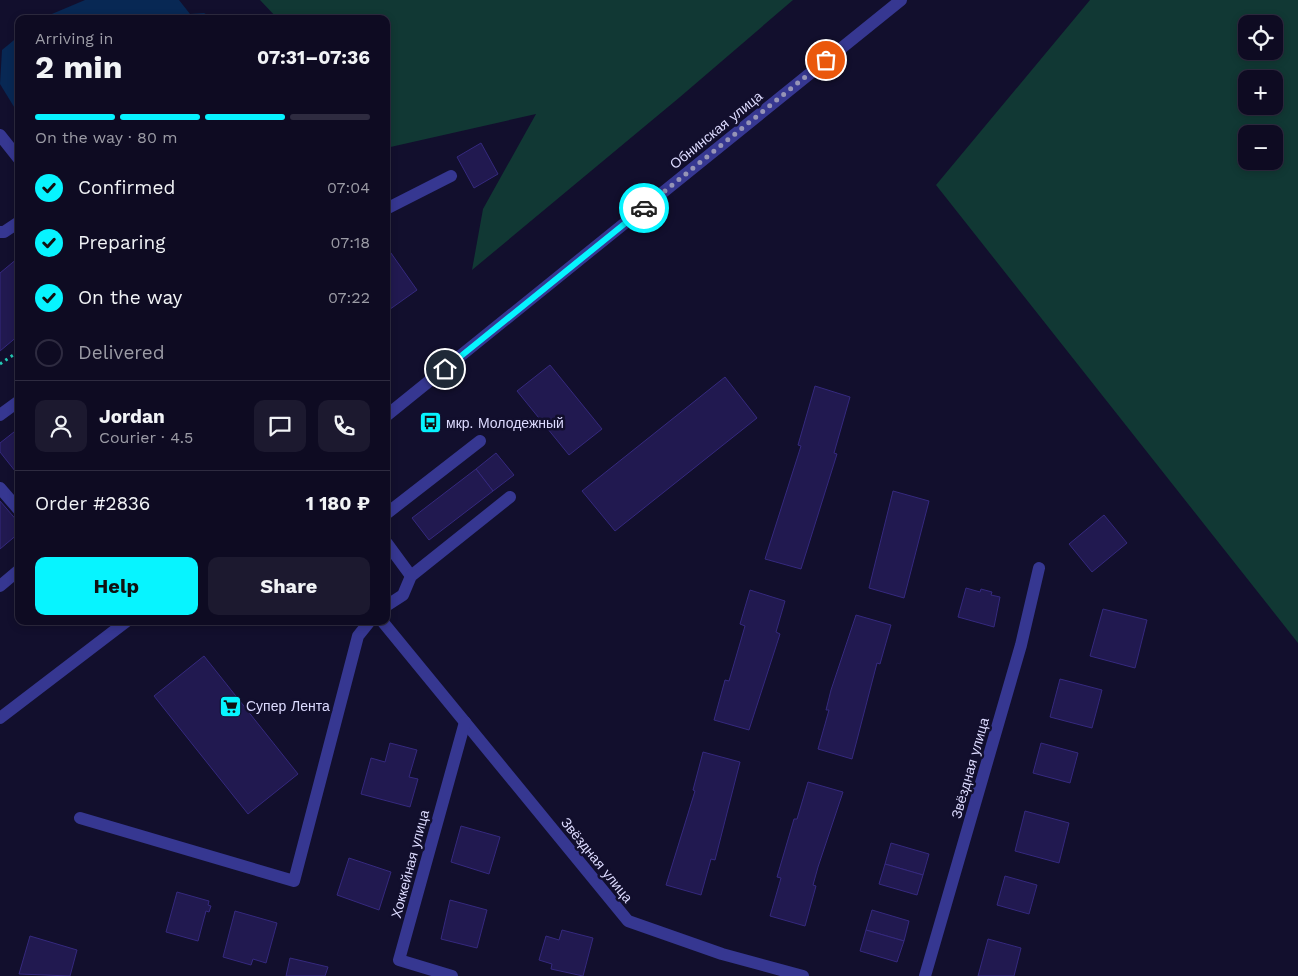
<!DOCTYPE html>
<html lang="en">
<head>
<meta charset="utf-8">
<style>
  body { margin:0; font-family:"Work Sans",sans-serif; background:#1c192f; color:#f1f3f6; height:100vh; display:flex; flex-direction:column; font-size:19px; white-space:nowrap }
  * { box-sizing:border-box; margin:0 }
  p { font-size:16px; color:#9b9ba5 }
  .icon { flex:none; width:28px; height:28px; fill:none; stroke:currentColor; stroke-width:2; stroke-linecap:round; stroke-linejoin:round }
  .map { position:relative; flex:1; overflow:hidden }
  .panel { position:absolute; left:15px; top:15px; width:375px; height:610px; display:flex; flex-direction:column; background:#0e0b22; border-radius:10px; box-shadow:0 2px 8px #0003,0 0 0 1px #2e2b40 }
  .panel>* { flex:none }
  .fabs { position:absolute; left:1238px; top:15px; display:grid; gap:10px }
  .fabs a { display:grid; place-items:center; width:45px; height:45px; border-radius:10px; background:#0e0b22; box-shadow:0 2px 8px #0003,0 0 0 1px #2e2b40; font-size:25px }
  .pin { position:absolute; display:grid; place-items:center; width:42px; height:42px; color:#fff; margin:-21px; border:2px solid #fff; border-radius:50%; box-shadow:0 1px 5px #0007 }
  .courier { position:absolute; display:grid; place-items:center; width:50px; height:50px; margin:-25px; border:4px solid #07f4ff; border-radius:50%; background:#fff; color:#222; box-shadow:0 1px 6px #0007 }
  .overview em { font-style:normal; font-weight:700 }
  .overview div { display:flex; flex-direction:column-reverse }
  .overview { display:flex; align-items:center; justify-content:space-between; height:85px; padding:0 20px }
  h1 { font-size:32px; font-weight:700; line-height:38px }
  .bar { display:grid; grid-template-columns:repeat(4,1fr); gap:8px 5px; align-content:center; height:60px; padding:0 20px }
  .bar i { height:6px; border-radius:4px; background:#2e2b40 }
  .bar .current { background:#07f4ff }
  .bar p { grid-column:span 4 }
  .line { display:flex; align-items:center; gap:12px; padding:0 20px; border-top:1px solid #2e2b40 }
  .line div { flex:1 }
  .round { display:grid; place-items:center; flex:none; width:52px; height:52px; border-radius:10px; background:#1c192f }
  ol { padding:0 20px; list-style:none }
  li { display:flex; align-items:center; gap:15px; height:55px }
  li p { margin-inline-start:auto }
  li .icon { padding:5px; border-radius:50%; background:#07f4ff; color:#111; stroke-width:4 }
  li:last-child { color:#9b9ba5 }
  li i { width:28px; height:28px; border:2px solid #2e2b40; border-radius:50% }
  .cta { display:flex; gap:10px; margin-top:auto; padding:10px 20px }
  .cta a { flex:1; height:58px; border-radius:10px; background:#07f4ff; color:#111; font-size:20px; font-weight:700; line-height:58px; text-align:center }
  .cta a+a { background:#1c192f; color:#f1f3f6 }
  .map>svg:first-child { display:block }
</style>
</head>
<body>
<div class="map">
<svg width="1298" height="976" viewBox="0 0 1298 976">
  <rect width="100%" height="100%" fill="#120f2d"/>
  <g fill="#113834" fill-rule="evenodd">
    <polygon points="260,0 793,0 680,97 472,270 483,209 536,114 386,148 386,19 278,19"/>
    <path d="M1090,0H1298V643L936,185ZM1246,24H1274V51H1246ZM1246,79H1274V106H1246ZM1246,134H1274V161H1246Z"/>
  </g>
  <g fill="#082854">
    <polygon points="85,0 179,0 190,14 204,13 214,19 40,19"/>
    <polygon points="19,36 19,115 0,84 2,50"/>
  </g>
  <g fill="#211950" stroke="#35297e">
    <polygon points="481,143 498,174 474,188 457,157"/>
    <polygon points="386,246 417,290 386,312"/>
    <polygon points="18,258 19,335 0,351 0,273"/>
    <polygon points="550,365 602,429 569,455 517,391"/>
    <polygon points="725,377 757,418 615,531 582,491"/>
    <polygon points="815,386 850,397 834,453 837,454 801,569 765,559 801,446 798,445"/>
    <polygon points="19,428 19,476 0,452 0,443"/>
    <polygon points="496,453 514,475 493,491 476,469"/>
    <polygon points="476,469 493,491 429,540 412,518"/>
    <polygon points="893,491 929,501 904,598 869,588"/>
    <polygon points="0,501 19,523 19,533 0,549"/>
    <polygon points="1104,515 1127,543 1092,572 1069,544"/>
    <polygon points="966,588 980,592 981,589 992,592 991,595 1000,597 994,627 958,617"/>
    <polygon points="750,590 785,601 776,632 780,634 749,730 714,720 725,680 729,681 745,626 740,624"/>
    <polygon points="1103,609 1147,620 1135,668 1090,656"/>
    <polygon points="856,615 891,625 880,664 877,663 852,759 818,749 829,710 826,710 831,690"/>
    <polygon points="204,656 298,774 248,814 154,696"/>
    <polygon points="1060,679 1102,690 1092,728 1050,717"/>
    <polygon points="390,743 417,750 409,777 418,779 410,807 361,794 371,758 385,762"/>
    <polygon points="1041,743 1078,753 1070,783 1033,773"/>
    <polygon points="703,752 740,762 715,860 711,859 701,895 666,885 695,791 693,790"/>
    <polygon points="808,782 843,792 818,867 813,885 816,886 805,926 770,916 781,878 777,877 794,819 797,819"/>
    <polygon points="1025,811 1069,823 1059,863 1015,851"/>
    <polygon points="461,826 500,837 489,874 451,862"/>
    <polygon points="891,843 929,854 923,875 885,864"/>
    <polygon points="349,858 391,872 379,910 337,895"/>
    <polygon points="885,864 923,875 917,895 879,884"/>
    <polygon points="1005,876 1037,885 1029,914 997,905"/>
    <polygon points="177,892 209,901 208,905 211,906 209,912 206,911 198,941 166,932"/>
    <polygon points="450,900 487,910 477,948 441,939"/>
    <polygon points="872,910 909,921 904,941 866,930"/>
    <polygon points="235,911 277,923 266,963 253,959 251,965 223,957"/>
    <polygon points="562,930 593,938 583,976 551,969 552,964 539,960 546,936 559,940"/>
    <polygon points="866,930 904,941 897,962 860,951"/>
    <polygon points="30,936 77,950 70,976 19,974"/>
    <polygon points="988,939 1021,948 1014,976 978,976"/>
    <polygon points="290,958 328,967 325,976 286,976"/>
  </g>
  <g fill="none" stroke-linecap="round" stroke-linejoin="round">
    <polyline stroke="#25cab6" stroke-width="3" stroke-dasharray="2.5 4" stroke-linecap="butt" points="0,364 19,351"/>
    <g stroke="#363791" stroke-width="12">
      <polyline points="386,209 451,176"/>
      <polyline points="0,415 19,401"/>
      <polyline points="0,488 19,510"/>
      <polyline points="386,514 480,441"/>
      <polyline points="386,542 411,576"/>
      <polyline points="0,586 19,570"/>
      <polyline points="386,606 403,595 411,576 510,497"/>
      <polyline points="80,818 294,881 358,636 370,621"/>
    </g>
    <g stroke="#363791" stroke-width="12">
      <polyline points="0,135 19,159"/>
      <polyline points="0,232 4,232 19,222"/>
      <polyline points="382,621 628,921 722,954 803,976"/>
      <polyline points="452,976 399,960 465,722"/>
      <polyline points="925,976 1021,645 1039,568"/>
    </g>
    <g stroke="#363791" stroke-width="12">
      <polyline points="386,416 901,0"/>
      <polyline points="0,718 127,621"/>
    </g>
  </g>
  <g fill="none" stroke-linecap="round" stroke-linejoin="round">
    <polyline stroke="#9694b6" stroke-width="5" stroke-dasharray="0 9" points="644,208 826,60"/>
    <polyline stroke="#07f4ff" stroke-width="6" points="445,369 644,208"/>
  </g>
  <defs>
    <symbol id="bus-square" viewBox="-11 -11 22 22"><rect x="-9" y="-9" width="18" height="18" rx="4" fill="#07f4ff" stroke="#120f2d"/><path d="M-5-6H5V4H4V6H2V4H-2V6H-4V4H-5ZM-3.5-4V0h7V-4ZM-3.5 1.2v1.5H-2V1.2ZM2 1.2v1.5H3.5V1.2Z" fill="#111"/></symbol>
    <symbol id="supermarket-square" viewBox="-11 -11 22 22"><rect x="-9" y="-9" width="18" height="18" rx="4" fill="#07f4ff" stroke="#120f2d"/><path d="M-6-5.5h2.5l.6 2H6L4.5 2H-2.5L-4.4-4H-6ZM-1.5 3.2a1.3 1.3 0 1 0 .1 0ZM3 3.2a1.3 1.3 0 1 0 .1 0Z" fill="#111"/></symbol>
  </defs>
  <g fill-rule="evenodd">
    <use href="#bus-square" x="418" y="410" width="25" height="25"/>
    <use href="#supermarket-square" x="218" y="694" width="25" height="25"/>
  </g>
  <g text-anchor="middle" dominant-baseline="central" stroke-width="5" stroke-linejoin="round" paint-order="stroke">
    <g font-size="14" fill="#dddbff" stroke="#120f2d">
      <text transform="translate(716 130) rotate(-39)">Обнинская улица</text>
      <text transform="translate(970 768) rotate(-74)">Звёздная улица</text>
      <text transform="translate(597 860) rotate(51)">Звёздная улица</text>
      <text transform="translate(410 864) rotate(-75)">Хоккейная улица</text>
    </g>
    <g font-size="14" fill="#dddbff" stroke="#120f2d" text-anchor="start">
      <text x="446" y="423">мкр. Молодежный</text>
      <text x="246" y="706">Супер Лента</text>
    </g>
  </g>
</svg>
<div class="fabs">
<a><svg class="icon" aria-label="locate" viewBox="0 0 24 24"><circle cx="12" cy="12" r="6"/><path d="M12 2v4M12 18v4M2 12h4M18 12h4"/></svg></a>
<a>+</a>
<a>−</a>
</div>
<div class="pin" style="left:826px;top:60px;background:#ea580c"><svg class="icon" aria-label="bag" viewBox="0 0 24 24"><path d="M5 8h14l-1 12H6zM9 8a3 3 0 0 1 6 0"/></svg></div>
<div class="pin" style="left:445px;top:369px;background:#1f2937"><svg class="icon" aria-label="home" viewBox="0 0 24 24"><path d="M3 11l9-7 9 7M6 9v11h12V9"/></svg></div>
<div class="courier" style="left:644px;top:208px"><svg class="icon" aria-label="car" viewBox="0 0 24 24"><path d="M5 17H2v-5l4-1 3-4h7l3 4 3 1v5h-3M9 17h6M6 11h13"/><circle cx="7" cy="17" r="2"/><circle cx="17" cy="17" r="2"/></svg></div>
<section class="panel">
<div class="overview"><div><h1>2 min</h1><p>Arriving in</p></div><em>07:31–07:36</em></div>
<div class="bar"><i class="current"></i><i class="current"></i><i class="current"></i><i></i><p>On the way · 80 m</p></div>
<ol>
<li><svg class="icon" aria-label="check" viewBox="0 0 24 24"><path d="M5 12l5 5 9-10"/></svg>Confirmed<p>07:04</p></li>
<li><svg class="icon" aria-label="check" viewBox="0 0 24 24"><path d="M5 12l5 5 9-10"/></svg>Preparing<p>07:18</p></li>
<li><svg class="icon" aria-label="check" viewBox="0 0 24 24"><path d="M5 12l5 5 9-10"/></svg>On the way<p>07:22</p></li>
<li><i></i>Delivered</li>
</ol>
<div class="line" style="height:90px"><a class="round"><svg class="icon" aria-label="person" viewBox="0 0 24 24"><circle cx="12" cy="8" r="4"/><path d="M4 21q1-7 8-7t8 7"/></svg></a><div><b>Jordan</b><p>Courier · 4.5</p></div><a class="round"><svg class="icon" aria-label="chat" viewBox="0 0 24 24"><path d="M4 5h16v11H9l-5 4z"/></svg></a><a class="round"><svg class="icon" aria-label="phone" viewBox="0 0 24 24"><path d="M5 4h4l2 5-3 2q2 4 5 5l2-3 5 2v4C11 20 4 13 5 4z"/></svg></a></div>
<div class="line" style="height:65px"><div>Order #2836</div><b>1 180 ₽</b></div>
<div class="cta"><a>Help</a><a>Share</a></div>
</section>
</div>
</body>
</html>
